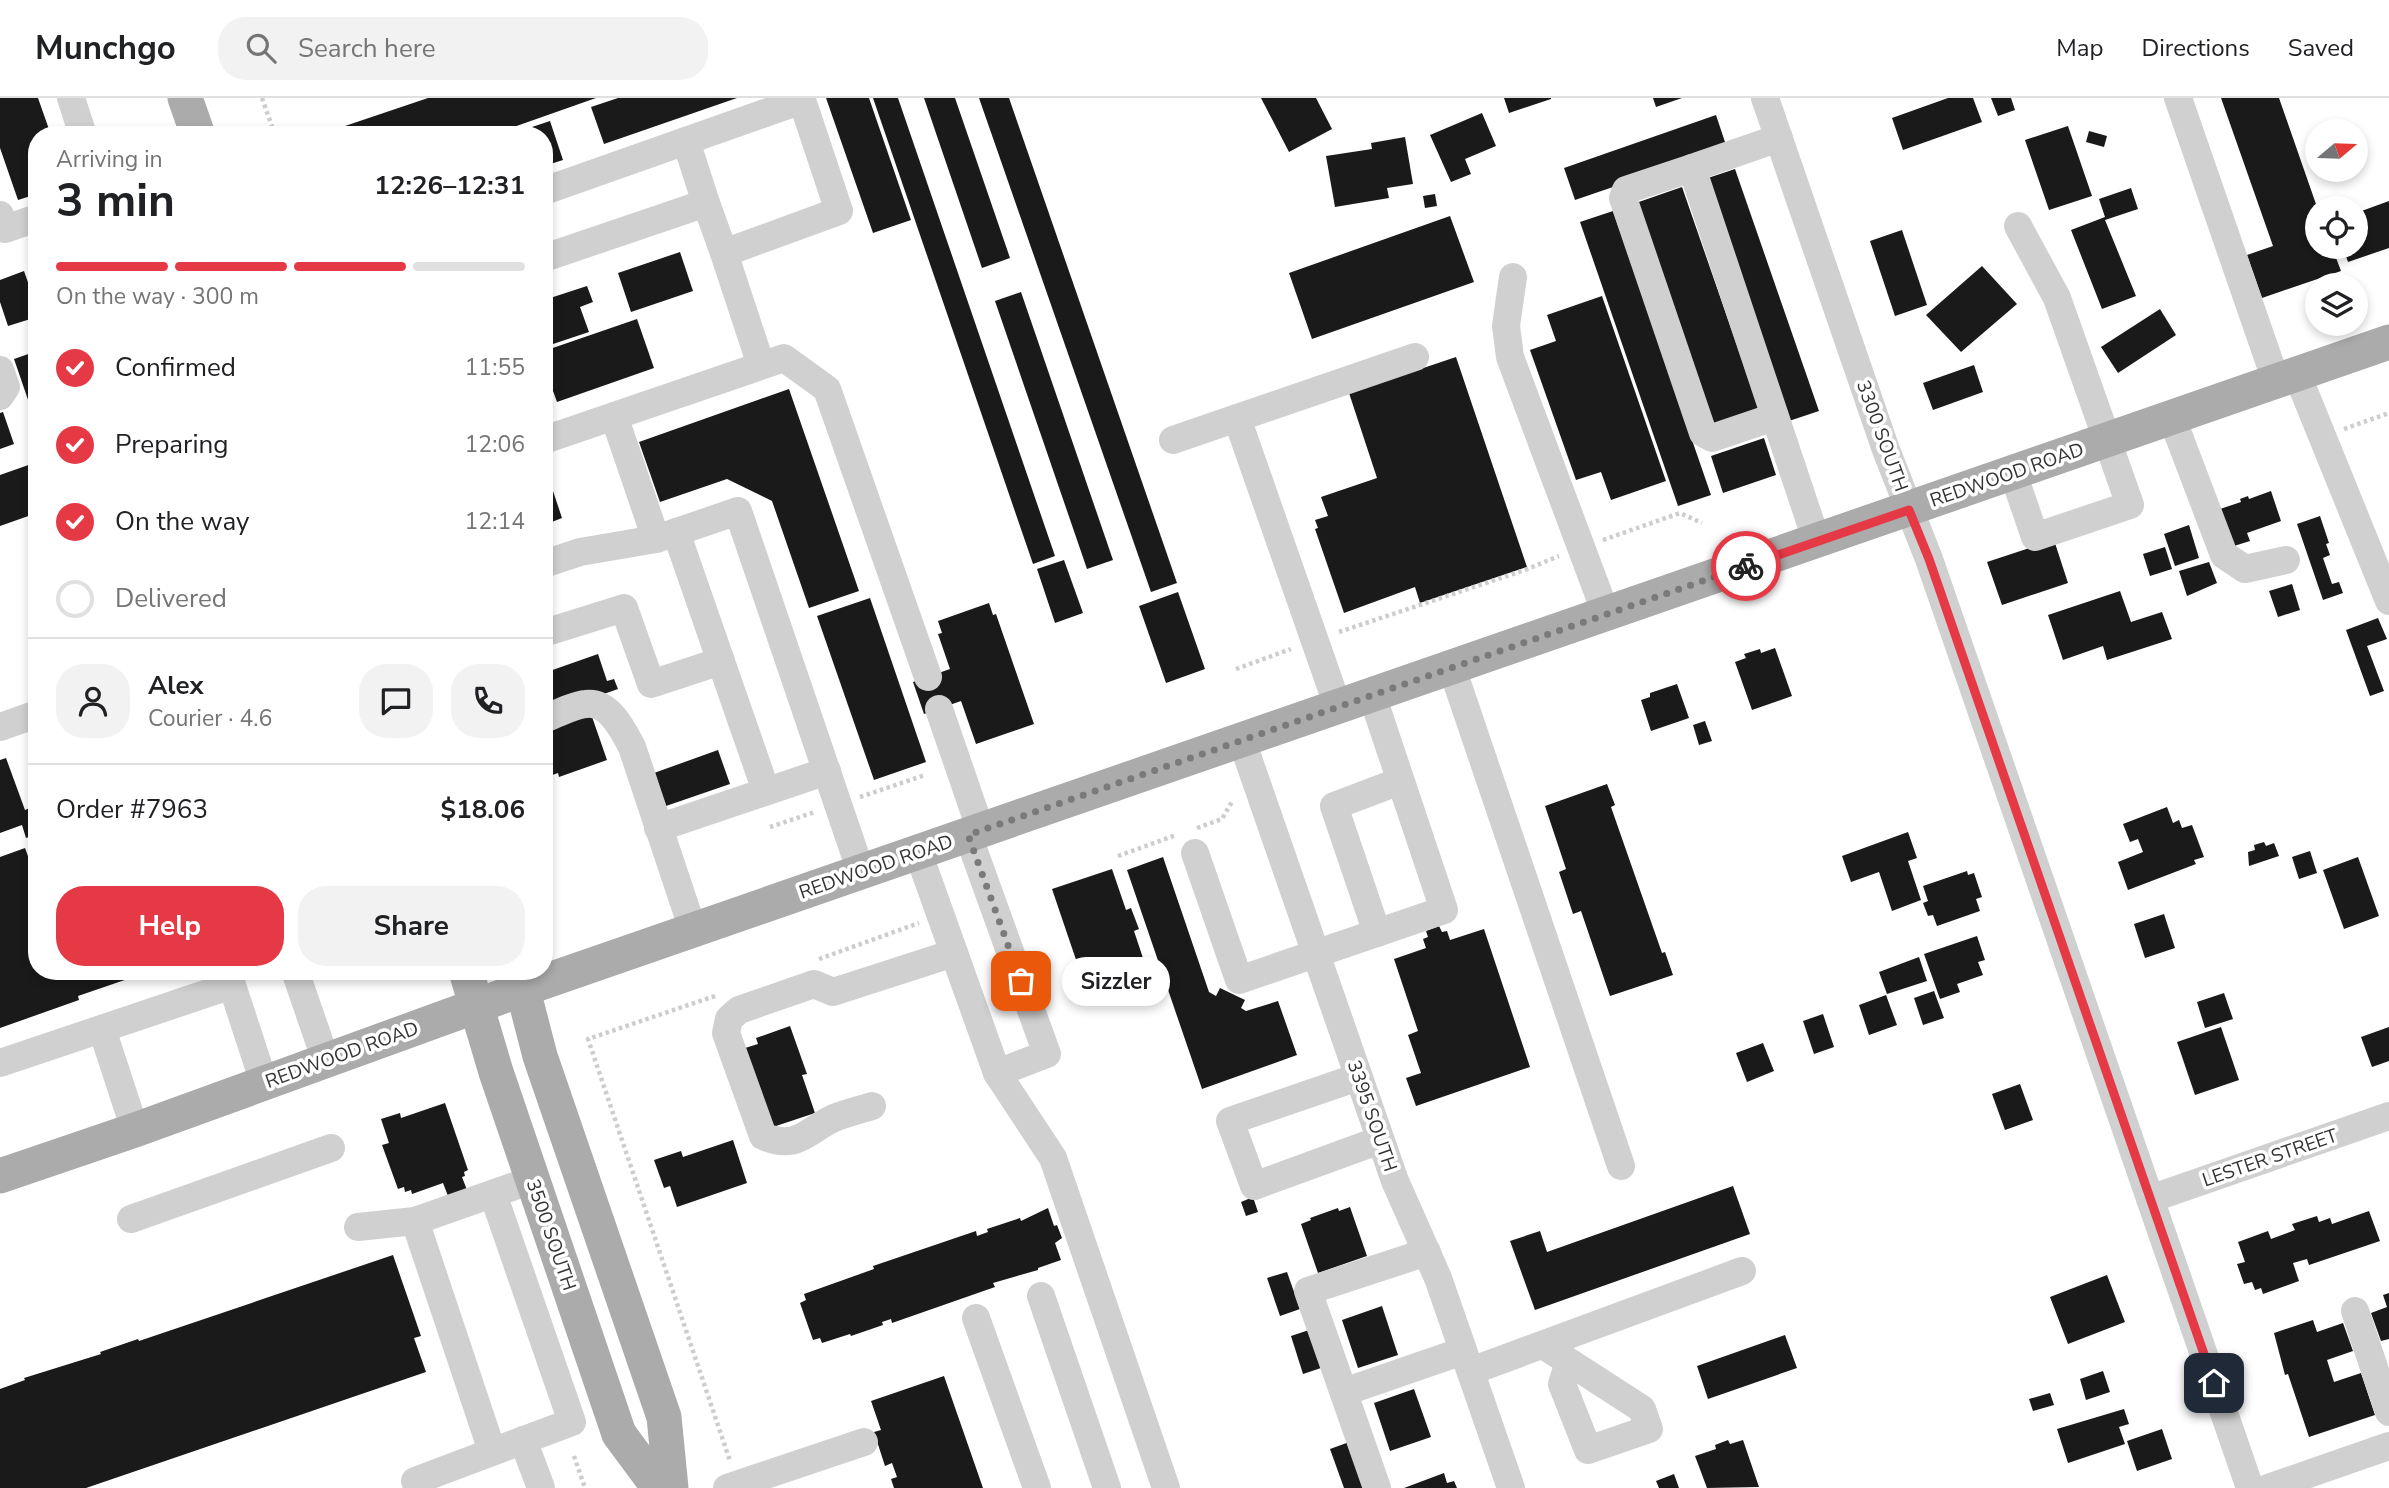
<!DOCTYPE html>
<html lang="en">
<head>
<meta charset="utf-8">
<style>
  body { margin:0; font-family:"Nunito Sans",sans-serif; background:#f2f2f2; color:#202124; height:100vh; display:flex; flex-direction:column; font-size:26px; white-space:nowrap }
  * { box-sizing:border-box; margin:0 }
  p { font-size:23px; color:#757577 }
  .icon { flex:none; width:38px; height:38px; fill:none; stroke:currentColor; stroke-width:2; stroke-linecap:round; stroke-linejoin:round }
  .map { position:relative; flex:1; overflow:hidden }
  .details { position:absolute; left:28px; top:28px; width:525px; height:854px; display:flex; flex-direction:column; background:#fff; border-radius:28px; box-shadow:0 4px 10px #0003 }
  .details>* { flex:none }
  .needle { width:46px; rotate:71deg }
  .controls { position:absolute; left:2305px; top:21px; display:grid; gap:14px }
  .controls a { display:grid; place-items:center; width:63px; height:63px; border-radius:50%; background:#fff; box-shadow:0 4px 10px #0003; font-size:35px }
  .pin { position:absolute; display:grid; place-items:center; width:60px; height:60px; color:#fff; margin:-30px; border-radius:14px; box-shadow:0 4px 10px #0006 }
  .courier { position:absolute; display:grid; place-items:center; width:70px; height:70px; margin:-35px; border:5px solid #e63946; border-radius:50%; background:#fff; color:#222; box-shadow:0 2px 9px #0007 }
  .bubble { position:absolute; height:49px; border-radius:24px; background:#fff; box-shadow:0 4px 10px #0003; font-size:23px; font-weight:700; line-height:49px; text-align:center }
  .head em { font-style:normal; font-weight:700 }
  .head div { display:flex; flex-direction:column-reverse }
  .head { display:flex; align-items:center; justify-content:space-between; height:119px; padding:0 28px }
  h1 { font-size:46px; font-weight:700; line-height:52px }
  .bar { display:grid; grid-template-columns:repeat(4,1fr); gap:10px 7px; align-content:center; height:84px; padding:0 28px }
  .bar i { height:9px; border-radius:5px; background:#e0e0e0 }
  .bar .on { background:#e63946 }
  .bar p { grid-column:span 4 }
  .line { display:flex; align-items:center; gap:18px; padding:0 28px; border-top:2px solid #e0e0e0 }
  .line div { flex:1 }
  .round { display:grid; place-items:center; flex:none; width:74px; height:74px; border-radius:28px; background:#f2f2f2 }
  ol { padding:0 28px; list-style:none }
  li { display:flex; align-items:center; gap:21px; height:77px }
  li p { margin-inline-start:auto }
  li .icon { padding:7px; border-radius:50%; background:#e63946; color:#fff; stroke-width:4 }
  li:last-child { color:#757577 }
  li i { width:38px; height:38px; border:4px solid #e0e0e0; border-radius:50% }
  .button { display:flex; gap:14px; margin-top:auto; padding:14px 28px }
  .button a { flex:1; height:80px; border-radius:28px; background:#e63946; color:#fff; font-size:28px; font-weight:700; line-height:80px; text-align:center }
  .button a+a { background:#f2f2f2; color:#202124 }
  header { display:flex; align-items:center; gap:42px; box-sizing:border-box; height:98px; padding:0 35px; background:#fff; border-bottom:2px solid #e0e0e0 }
  header strong { font-size:33px }
  nav { display:flex; gap:38px; margin-inline-start:auto; font-size:24px }
  .search { width:490px; height:63px; background:#f2f2f2; display:flex; align-items:center; gap:18px; box-sizing:border-box; padding:0 24px; border-radius:28px; color:#757577; font-size:26px }
  .map>svg:first-child { display:block }
</style>
</head>
<body>
<header>
<strong>Munchgo</strong>
<div class="search"><svg class="icon" aria-label="search" viewBox="0 0 24 24"><circle cx="10" cy="10" r="6"/><path d="M15 15l6 6"/></svg>Search here</div>
<nav><a>Map</a><a>Directions</a><a>Saved</a></nav>
</header>
<div class="map">
<svg width="2389" height="1390" viewBox="0 0 2389 1390">
  <rect width="100%" height="100%" fill="#fff"/>
  <g fill="#1a1a1a">
    <polygon points="0,0 38,0 51,37 37,37 37,96 18,102 0,50"/>
    <polygon points="428,0 596,0 491,37 347,37 345,28"/>
    <polygon points="618,0 737,0 604,46 591,9"/>
    <polygon points="826,0 869,0 911,122 873,135"/>
    <polygon points="873,0 898,0 1055,458 1033,466"/>
    <polygon points="924,0 955,0 1010,160 982,170"/>
    <polygon points="979,0 1009,0 1177,485 1151,494"/>
    <polygon points="1261,0 1316,0 1332,31 1289,54"/>
    <polygon points="1504,0 1551,0 1551,1 1509,15"/>
    <polygon points="1653,0 1682,0 1656,9"/>
    <polygon points="1948,0 1973,0 1982,24 1903,52 1892,20"/>
    <polygon points="1991,0 2011,0 2015,12 1998,18"/>
    <polygon points="2221,0 2279,0 2317,109 2317,149 2332,149 2341,173 2262,200 2247,157 2273,148"/>
    <polygon points="1482,15 1496,48 1465,61 1471,76 1451,84 1430,37"/>
    <polygon points="1716,17 1727,50 1575,102 1564,70"/>
    <polygon points="550,23 563,62 544,68 544,37 511,36"/>
    <polygon points="2068,28 2092,98 2049,112 2025,42"/>
    <polygon points="2089,33 2107,38 2104,49 2086,44"/>
    <polygon points="1405,39 1413,86 1387,90 1389,100 1335,109 1326,58 1372,51 1371,45"/>
    <polygon points="1735,71 1819,313 1786,324 1702,82"/>
    <polygon points="1682,89 1759,311 1710,328 1633,106"/>
    <polygon points="2131,90 2138,111 2105,122 2136,198 2102,211 2071,132 2105,119 2099,101"/>
    <polygon points="1435,96 1437,108 1425,110 1423,98"/>
    <polygon points="2389,103 2389,150 2348,164 2343,149 2356,149 2356,115"/>
    <polygon points="1613,113 1711,397 1678,408 1580,124"/>
    <polygon points="1450,118 1474,184 1312,241 1289,175"/>
    <polygon points="1902,132 1927,207 1895,218 1870,143"/>
    <polygon points="680,154 693,193 631,214 618,175"/>
    <polygon points="1982,168 2017,206 1961,254 1926,217"/>
    <polygon points="24,173 37,210 37,219 8,228 0,204 0,182"/>
    <polygon points="587,188 593,204 580,209 589,234 544,249 544,202"/>
    <polygon points="1021,194 1113,462 1087,471 995,203"/>
    <polygon points="1602,198 1666,383 1611,402 1601,374 1576,382 1530,252 1556,243 1547,217"/>
    <polygon points="2160,211 2176,237 2118,275 2101,249"/>
    <polygon points="637,221 654,270 557,304 544,268 544,253"/>
    <polygon points="37,253 37,325 36,325 14,261"/>
    <polygon points="1456,259 1527,469 1420,505 1415,489 1344,515 1315,431 1318,430 1315,422 1328,418 1321,399 1377,380 1349,295"/>
    <polygon points="1974,267 1983,294 1933,312 1923,285"/>
    <polygon points="789,291 859,493 809,510 772,403 727,381 660,404 639,344"/>
    <polygon points="3,314 14,346 0,351 0,315"/>
    <polygon points="1764,340 1776,377 1723,395 1711,358"/>
    <polygon points="37,364 37,415 0,428 0,377"/>
    <polygon points="549,381 562,420 544,427 544,382"/>
    <polygon points="2271,393 2281,423 2247,435 2250,443 2234,448 2220,411 2241,404 2240,401 2248,398 2249,401"/>
    <polygon points="2320,418 2329,445 2326,446 2330,457 2323,460 2332,486 2339,484 2343,495 2323,502 2297,426"/>
    <polygon points="2189,427 2199,460 2175,468 2164,436"/>
    <polygon points="2054,442 2068,485 2002,507 1987,464"/>
    <polygon points="2165,449 2172,471 2150,478 2143,456"/>
    <polygon points="1064,462 1083,515 1055,525 1037,471"/>
    <polygon points="2209,464 2217,485 2187,498 2179,473"/>
    <polygon points="2292,486 2300,512 2278,519 2269,493"/>
    <polygon points="2120,493 2131,524 2162,514 2172,541 2107,562 2103,548 2063,562 2048,517"/>
    <polygon points="1178,494 1205,571 1166,585 1139,508"/>
    <polygon points="870,500 926,664 874,682 817,518"/>
    <polygon points="989,505 993,517 996,516 1034,626 976,646 961,603 924,616 913,584 950,571 938,536 942,535 938,523"/>
    <polygon points="2378,520 2387,541 2367,548 2384,593 2370,598 2346,532"/>
    <polygon points="1775,550 1792,598 1752,612 1735,564 1746,560 1744,556 1760,551 1761,555"/>
    <polygon points="598,556 607,583 614,581 618,591 544,617 544,575"/>
    <polygon points="1677,586 1689,620 1651,633 1641,602 1650,599 1650,595"/>
    <polygon points="590,613 607,662 559,679 558,675 544,680 544,629"/>
    <polygon points="1705,623 1712,643 1699,647 1693,627"/>
    <polygon points="718,652 730,686 666,708 654,675"/>
    <polygon points="6,660 25,712 37,707 37,736 26,740 22,727 0,735 0,662"/>
    <polygon points="1607,686 1615,707 1611,709 1662,855 1665,854 1673,877 1610,898 1581,813 1573,816 1559,774 1566,771 1545,708"/>
    <polygon points="2167,709 2173,725 2179,722 2182,730 2192,727 2204,759 2194,762 2196,766 2128,792 2118,764 2143,754 2138,741 2130,744 2123,726"/>
    <polygon points="1908,734 1917,760 1908,763 1921,802 1892,813 1879,774 1851,784 1842,758"/>
    <polygon points="2264,744 2266,748 2274,745 2279,758 2249,768 2248,754 2255,752 2254,747"/>
    <polygon points="25,750 37,783 37,873 148,874 78,898 79,902 0,930 0,759"/>
    <polygon points="2310,753 2317,775 2299,781 2292,759"/>
    <polygon points="1163,759 1209,894 1216,898 1220,890 1245,902 1241,910 1246,913 1278,903 1297,957 1202,991 1127,772"/>
    <polygon points="2358,759 2379,818 2344,831 2323,772"/>
    <polygon points="1112,771 1126,812 1131,810 1139,831 1134,833 1145,866 1129,872 1135,888 1090,903 1052,791"/>
    <polygon points="1967,773 1968,777 1974,775 1982,799 1976,801 1980,813 1937,828 1933,817 1928,818 1923,805 1928,803 1923,788"/>
    <polygon points="2164,816 2175,850 2145,860 2134,826"/>
    <polygon points="1439,828 1442,834 1447,833 1450,842 1484,831 1530,969 1416,1008 1406,980 1421,975 1408,937 1418,933 1394,861 1426,850 1423,841 1428,839 1426,833"/>
    <polygon points="1977,838 1985,862 1978,864 1983,877 1957,886 1960,894 1940,901 1924,856"/>
    <polygon points="1919,859 1927,883 1887,896 1879,874"/>
    <polygon points="1934,893 1944,920 1923,927 1914,900"/>
    <polygon points="2224,895 2233,921 2205,930 2197,904"/>
    <polygon points="1886,897 1897,927 1869,937 1859,907"/>
    <polygon points="1823,916 1834,949 1814,956 1803,923"/>
    <polygon points="790,928 807,976 802,977 815,1015 767,1031 745,950 758,946 756,940"/>
    <polygon points="2221,929 2239,982 2195,997 2177,944"/>
    <polygon points="2389,929 2389,963 2372,969 2361,939"/>
    <polygon points="1763,945 1774,973 1747,984 1736,955"/>
    <polygon points="2020,986 2033,1022 2005,1032 1992,996"/>
    <polygon points="445,1005 468,1072 464,1074 465,1078 462,1079 467,1092 448,1098 443,1085 412,1096 411,1092 405,1094 404,1089 398,1091 382,1047 389,1045 381,1021 400,1015 401,1020"/>
    <polygon points="733,1042 747,1085 677,1109 670,1088 664,1090 654,1062 681,1053 683,1059"/>
    <polygon points="1733,1088 1750,1136 1535,1212 1510,1143 1540,1133 1547,1154"/>
    <polygon points="1253,1099 1258,1114 1246,1118 1241,1104"/>
    <polygon points="1350,1109 1367,1158 1318,1175 1301,1126 1311,1122 1310,1120 1338,1110 1339,1113"/>
    <polygon points="1048,1110 1054,1128 1057,1127 1062,1140 1055,1145 1061,1162 1038,1170 1038,1172 993,1185 995,1189 892,1225 891,1221 882,1224 883,1227 851,1238 850,1236 822,1245 820,1240 813,1242 800,1205 806,1202 804,1196 874,1171 873,1168 976,1133 977,1138 988,1134 987,1131 1020,1120 1021,1123"/>
    <polygon points="2369,1113 2380,1143 2309,1167 2307,1161 2293,1165 2299,1183 2263,1196 2261,1190 2255,1192 2252,1184 2244,1186 2237,1166 2245,1164 2238,1144 2268,1133 2271,1141 2295,1132 2292,1126 2317,1118 2319,1124 2330,1120 2332,1126"/>
    <polygon points="393,1157 421,1238 414,1240 426,1274 86,1390 0,1390 0,1291 25,1282 24,1280 101,1256 100,1254 138,1241 139,1243"/>
    <polygon points="1287,1174 1300,1211 1280,1218 1267,1180"/>
    <polygon points="2107,1177 2125,1224 2068,1246 2050,1199"/>
    <polygon points="2389,1195 2389,1241 2381,1243 2371,1215 2387,1209 2383,1197"/>
    <polygon points="1382,1208 1398,1257 1358,1270 1342,1222"/>
    <polygon points="2313,1222 2317,1234 2343,1225 2353,1253 2327,1262 2334,1284 2361,1275 2375,1317 2309,1339 2288,1276 2285,1277 2274,1235"/>
    <polygon points="1312,1231 1324,1269 1303,1276 1291,1238"/>
    <polygon points="1785,1237 1797,1270 1708,1301 1697,1268"/>
    <polygon points="2103,1273 2110,1294 2086,1302 2080,1281"/>
    <polygon points="944,1278 983,1390 894,1390 891,1381 897,1379 892,1365 885,1368 874,1334 881,1332 871,1303"/>
    <polygon points="1414,1291 1431,1339 1390,1353 1374,1305"/>
    <polygon points="2050,1295 2054,1307 2033,1313 2029,1301"/>
    <polygon points="2124,1311 2129,1326 2119,1329 2125,1346 2068,1365 2057,1331"/>
    <polygon points="2162,1331 2172,1361 2137,1373 2127,1343"/>
    <polygon points="1728,1342 1730,1346 1743,1342 1759,1389 1707,1390 1695,1358 1716,1351 1715,1347"/>
    <polygon points="1352,1343 1369,1390 1344,1390 1330,1351"/>
    <polygon points="1444,1375 1447,1385 1454,1383 1457,1390 1404,1390"/>
    <polygon points="1674,1376 1679,1390 1659,1390 1656,1383"/>
  </g>
  <g fill="none" stroke-linecap="round" stroke-linejoin="round">
    <g stroke="#cdcdcd" stroke-width="4.5" stroke-dasharray="3.5 3.5" stroke-linecap="butt">
      <polyline points="262,0 275,37"/>
      <polyline points="2344,331 2389,315"/>
      <polyline points="1603,442 1680,415 1702,425"/>
      <polyline points="1339,534 1525,472 1559,458"/>
      <polyline points="1236,571 1291,551"/>
      <polyline points="860,699 925,677"/>
      <polyline points="770,729 815,714"/>
      <polyline points="1197,730 1222,721 1233,702"/>
      <polyline points="1118,758 1176,737"/>
      <polyline points="819,861 919,825"/>
      <polyline points="715,898 588,941 730,1363"/>
      <polyline points="574,1358 585,1390"/>
    </g>
    <g stroke="#d0d0d0" stroke-width="28">
      <polyline points="71,0 83,37"/>
      <polyline points="1765,0 1886,352 1929,461 2250,1390"/>
      <polyline points="2178,0 2276,283"/>
      <polyline points="1779,40 1692,70 1817,444"/>
      <polyline points="686,43 706,105"/>
      <polyline points="1692,70 1626,92 1623,100 1703,335 1712,340 1774,319"/>
      <polyline points="544,93 802,2 839,113 724,155 706,105 544,160"/>
      <polyline points="0,117 5,131 37,120"/>
      <polyline points="724,155 761,267"/>
      <polyline points="1513,179 1506,228 1510,259 1606,516"/>
      <polyline points="0,272 6,289 0,298"/>
      <polyline points="2297,276 2389,503"/>
      <polyline points="614,318 656,441"/>
      <polyline points="1237,320 1338,609"/>
      <polyline points="2172,320 2224,457 2245,471 2286,462"/>
      <polyline points="544,342 784,260 827,291 928,579"/>
      <polyline points="1173,342 1415,259"/>
      <polyline points="2013,375 2035,439 2130,407 2057,200 2018,128"/>
      <polyline points="676,434 766,693"/>
      <polyline points="544,466 580,454 656,441 738,413 861,774"/>
      <polyline points="544,535 624,510 651,586 721,563"/>
      <polyline points="1452,570 1621,1068"/>
      <polyline points="939,611 981,733"/>
      <path d="M544,621C557,616 573,607 586,606C609,603 623,632 632,649L693,832"/>
      <polyline points="0,629 37,616"/>
      <polyline points="1242,643 1395,1083 1438,1180 1511,1390"/>
      <polyline points="658,730 827,673"/>
      <polyline points="968,737 1047,956 997,975"/>
      <polyline points="918,754 997,975 1053,1060 1166,1390"/>
      <polyline points="1195,755 1239,882 1444,812 1372,597"/>
      <polyline points="1377,835 1334,708 1400,683"/>
      <polyline points="295,873 326,963"/>
      <polyline points="102,931 135,1032"/>
      <polyline points="0,965 232,887 264,985"/>
      <polyline points="1358,979 1230,1023 1254,1088 1380,1042"/>
      <path d="M872,1008C860,1012 846,1015 834,1020C806,1033 797,1053 763,1038L726,935L729,921L739,912L814,886L833,894L954,855"/>
      <polyline points="2150,1101 2389,1018"/>
      <polyline points="131,1121 331,1050"/>
      <polyline points="415,1123 492,1353"/>
      <polyline points="358,1129 415,1123 532,1082"/>
      <polyline points="1041,1198 1107,1390"/>
      <polyline points="2355,1213 2389,1314"/>
      <polyline points="976,1220 1037,1390"/>
      <polyline points="1543,1247 1642,1311 1649,1331 1588,1352 1562,1286 1569,1264"/>
      <polyline points="1471,1273 1742,1173"/>
      <polyline points="1344,1294 1463,1253"/>
      <polyline points="523,1342 541,1390"/>
      <polyline points="415,1383 572,1324 493,1096"/>
      <polyline points="727,1390 864,1344"/>
      <polyline points="1377,1390 1308,1193 1427,1154"/>
      <polyline points="2268,1390 2389,1348"/>
    </g>
    <g stroke="#ababab" stroke-width="35">
      <polyline points="185,0 198,37"/>
      <polyline points="466,873 496,974 619,1336 659,1390"/>
      <polyline points="518,873 540,958 664,1319 671,1390"/>
      <polyline points="0,1078 135,1032 523,891 2389,244"/>
    </g>
  </g>
  <g fill="none" stroke-linecap="round" stroke-linejoin="round">
    <polyline stroke="#7a7a7a" stroke-width="7" stroke-dasharray="0 12.6" points="1021,883 968,737 1746,468"/>
    <polyline stroke="#e63946" stroke-width="9" points="1746,468 1909,412 1929,461 2214,1285"/>
  </g>
  <g text-anchor="middle" dominant-baseline="central" stroke-width="7" stroke-linejoin="round" paint-order="stroke">
    <g font-size="19" fill="#333" stroke="#fff">
      <text transform="translate(1882 338) rotate(70)">3300 SOUTH</text>
      <text transform="translate(2007 377) rotate(-19)">REDWOOD ROAD</text>
      <text transform="translate(876 769) rotate(-19)">REDWOOD ROAD</text>
      <text transform="translate(342 957) rotate(-20)">REDWOOD ROAD</text>
      <text transform="translate(1372 1018) rotate(71)">3395 SOUTH</text>
      <text transform="translate(2270 1060) rotate(-19)">LESTER STREET</text>
      <text transform="translate(551 1137) rotate(71)">3500 SOUTH</text>
    </g>
  </g>
</svg>
<div class="controls">
<a><svg class="needle" viewBox="-14 -14 28 28"><path d="M0-13l5 13h-10z" fill="#e53935"/><path d="M0 13l5-13h-10z" fill="#757577"/></svg></a>
<a><svg class="icon" aria-label="locate" viewBox="0 0 24 24"><circle cx="12" cy="12" r="6"/><path d="M12 2v4M12 18v4M2 12h4M18 12h4"/></svg></a>
<a><svg class="icon" aria-label="layers" viewBox="0 0 24 24"><path d="M12 4l9 5-9 5-9-5zM3 14l9 5 9-5"/></svg></a>
</div>
<div class="pin" style="left:1021px;top:883px;background:#ea580c"><svg class="icon" aria-label="bag" viewBox="0 0 24 24"><path d="M5 8h14l-1 12H6zM9 8a3 3 0 0 1 6 0"/></svg></div>
<div class="pin" style="left:2214px;top:1285px;background:#1f2937"><svg class="icon" aria-label="home" viewBox="0 0 24 24"><path d="M3 11l9-7 9 7M6 9v11h12V9"/></svg></div>
<div class="courier" style="left:1746px;top:468px"><svg class="icon" aria-label="bike" viewBox="0 0 24 24"><circle cx="6" cy="16" r="4"/><circle cx="18" cy="16" r="4"/><path d="M6 16l4-8h5l3 8M10 8l3 8H6M13 5h3"/></svg></div>
<div class="bubble" style="left:1062px;top:859px;width:108px">Sizzler</div>
<section class="details">
<div class="head"><div><h1>3 min</h1><p>Arriving in</p></div><em>12:26–12:31</em></div>
<div class="bar"><i class="on"></i><i class="on"></i><i class="on"></i><i></i><p>On the way · 300 m</p></div>
<ol>
<li><svg class="icon" aria-label="check" viewBox="0 0 24 24"><path d="M5 12l5 5 9-10"/></svg>Confirmed<p>11:55</p></li>
<li><svg class="icon" aria-label="check" viewBox="0 0 24 24"><path d="M5 12l5 5 9-10"/></svg>Preparing<p>12:06</p></li>
<li><svg class="icon" aria-label="check" viewBox="0 0 24 24"><path d="M5 12l5 5 9-10"/></svg>On the way<p>12:14</p></li>
<li><i></i>Delivered</li>
</ol>
<div class="line" style="height:126px"><a class="round"><svg class="icon" aria-label="person" viewBox="0 0 24 24"><circle cx="12" cy="8" r="4"/><path d="M4 21q1-7 8-7t8 7"/></svg></a><div><b>Alex</b><p>Courier · 4.6</p></div><a class="round"><svg class="icon" aria-label="chat" viewBox="0 0 24 24"><path d="M4 5h16v11H9l-5 4z"/></svg></a><a class="round"><svg class="icon" aria-label="phone" viewBox="0 0 24 24"><path d="M5 4h4l2 5-3 2q2 4 5 5l2-3 5 2v4C11 20 4 13 5 4z"/></svg></a></div>
<div class="line" style="height:91px"><div>Order #7963</div><b>$18.06</b></div>
<div class="button"><a>Help</a><a>Share</a></div>
</section>
</div>
</body>
</html>
